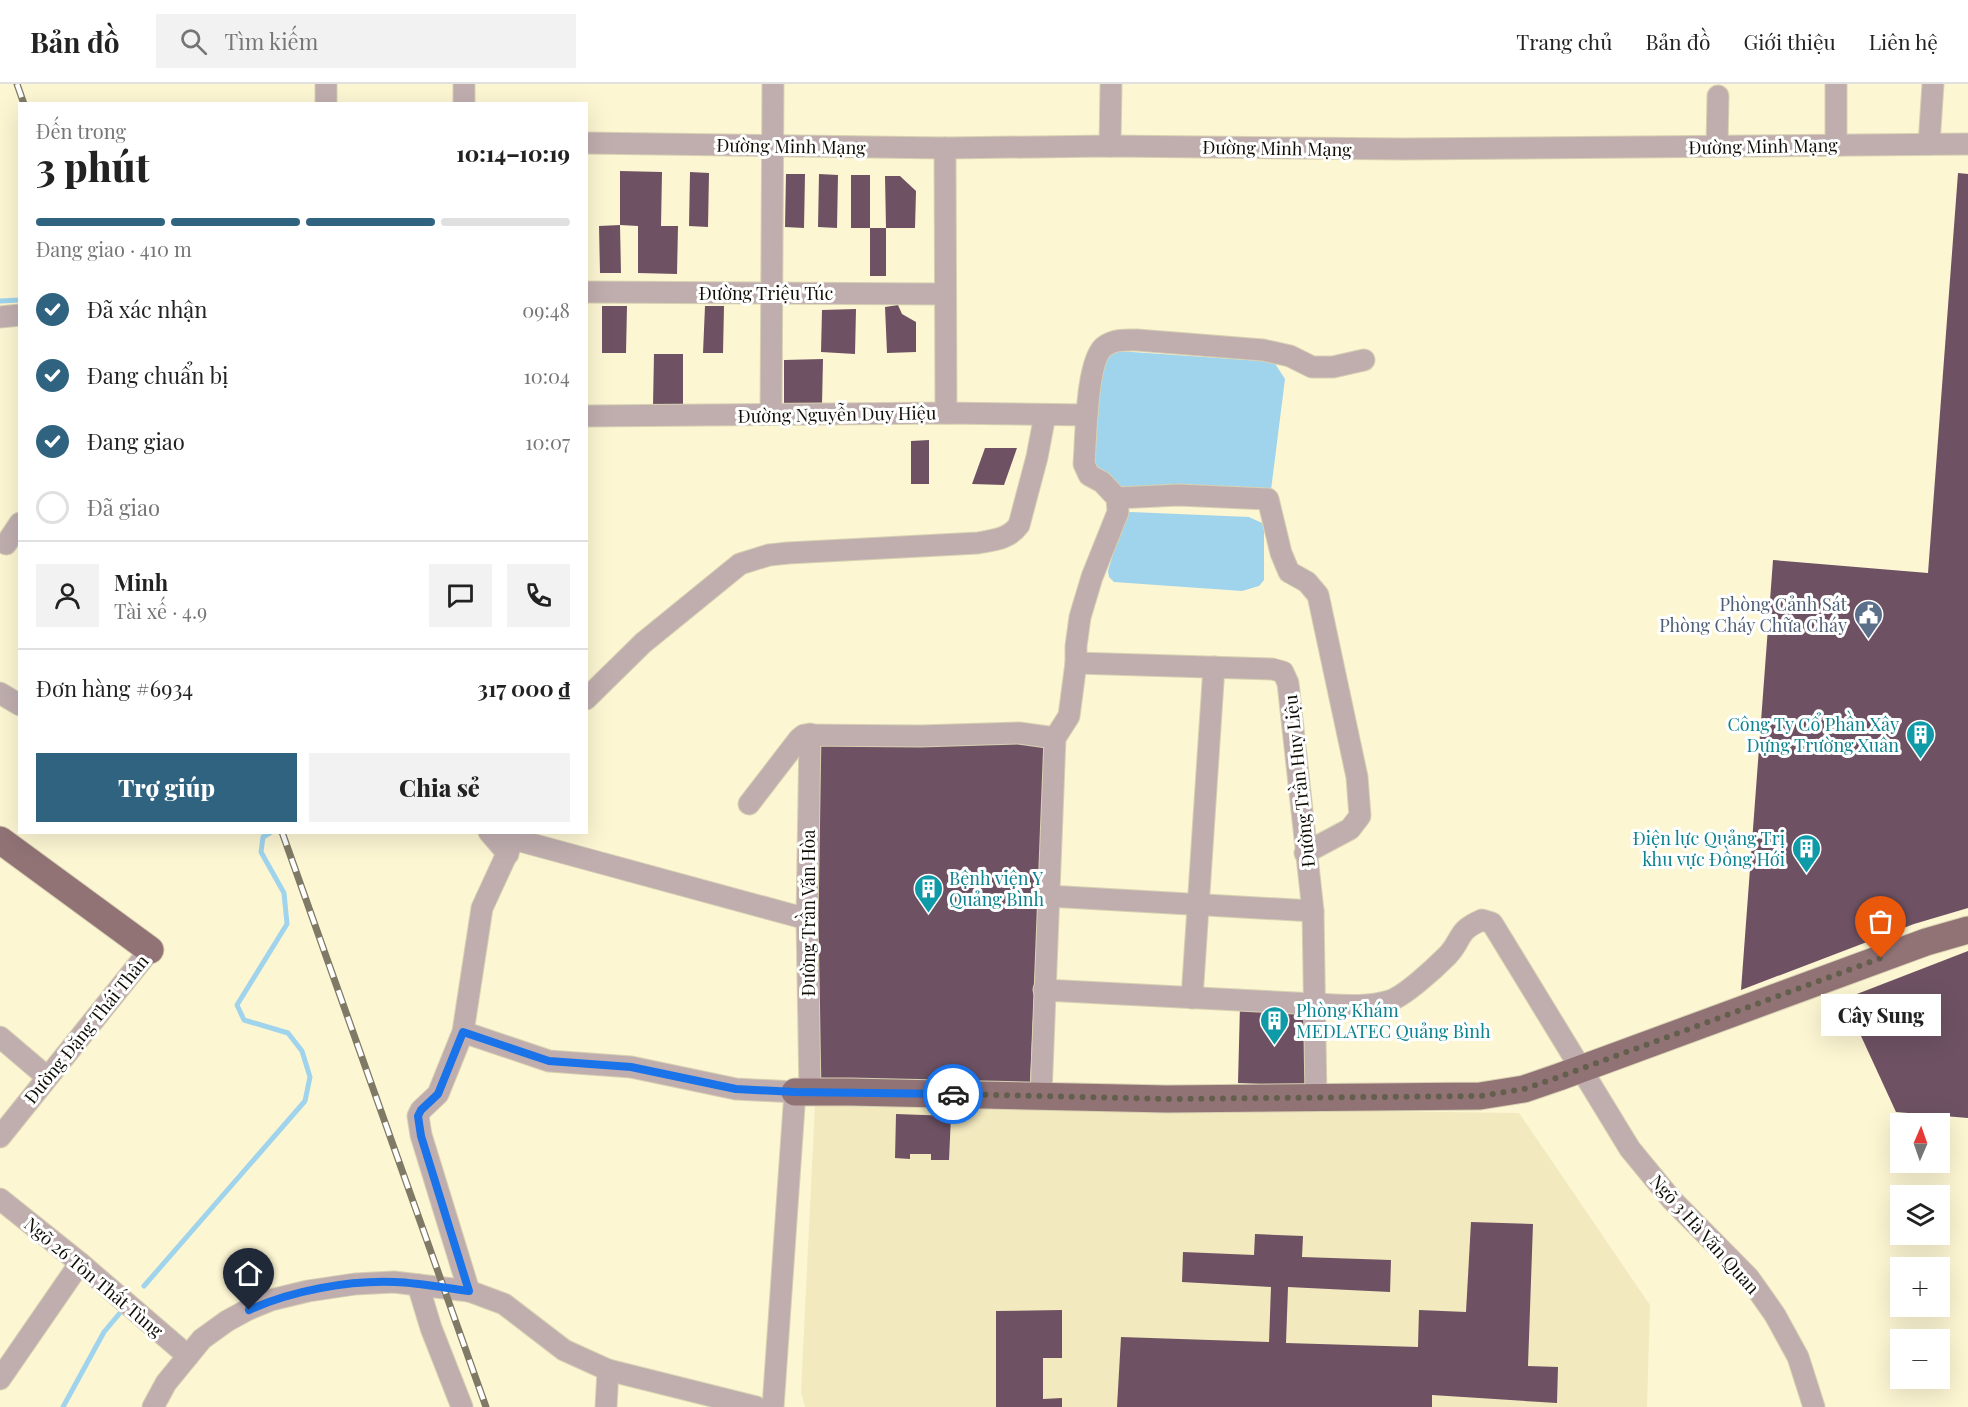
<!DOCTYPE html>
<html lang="vi">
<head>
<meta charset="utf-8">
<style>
  body { margin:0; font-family:"Playfair Display",serif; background:#f2f2f2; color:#222; height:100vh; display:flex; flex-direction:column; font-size:22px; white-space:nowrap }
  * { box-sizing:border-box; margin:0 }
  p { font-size:20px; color:#767676 }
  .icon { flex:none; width:33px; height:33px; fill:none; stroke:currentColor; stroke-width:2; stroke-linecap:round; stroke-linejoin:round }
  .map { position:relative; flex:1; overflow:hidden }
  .side { position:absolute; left:18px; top:18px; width:570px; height:732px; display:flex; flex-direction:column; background:#fff; border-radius:0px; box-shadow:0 6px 24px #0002 }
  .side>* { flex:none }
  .needle { width:39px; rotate:2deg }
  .tools { position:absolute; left:1890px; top:1029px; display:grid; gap:12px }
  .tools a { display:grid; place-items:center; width:60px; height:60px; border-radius:0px; background:#fff; box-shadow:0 6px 24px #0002; font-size:30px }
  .pin { position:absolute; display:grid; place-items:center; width:51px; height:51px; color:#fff; margin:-62px -26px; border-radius:50% 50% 50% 0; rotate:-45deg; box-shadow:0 0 6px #0007 }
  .pin .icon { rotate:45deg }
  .courier { position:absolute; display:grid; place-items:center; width:60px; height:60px; margin:-30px; border:4px solid #1a73e8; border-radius:50%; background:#fff; color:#222; box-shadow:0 2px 8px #0007 }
  .bubble { position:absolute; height:42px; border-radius:0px; background:#fff; box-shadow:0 6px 24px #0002; font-size:20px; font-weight:800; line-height:42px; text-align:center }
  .headline em { font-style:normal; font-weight:800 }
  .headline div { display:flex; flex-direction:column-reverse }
  .headline { display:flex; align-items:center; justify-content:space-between; height:102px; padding:0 18px }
  h1 { font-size:39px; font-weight:800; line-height:45px }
  .bar { display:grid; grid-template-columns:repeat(4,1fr); gap:9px 6px; align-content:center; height:72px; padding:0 18px }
  .bar i { height:8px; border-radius:4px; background:#e0e0e0 }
  .bar .current { background:#306380 }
  .bar p { grid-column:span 4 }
  .line { display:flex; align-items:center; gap:15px; padding:0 18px; border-top:2px solid #e0e0e0 }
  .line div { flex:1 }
  .round { display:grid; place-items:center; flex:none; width:63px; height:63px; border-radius:0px; background:#f2f2f2 }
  ol { padding:0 18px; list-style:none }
  li { display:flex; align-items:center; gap:18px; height:66px }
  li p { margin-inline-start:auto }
  li .icon { padding:6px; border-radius:50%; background:#306380; color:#fff; stroke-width:4 }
  li:last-child { color:#767676 }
  li i { width:33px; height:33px; border:3px solid #e0e0e0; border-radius:50% }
  .primary-button { display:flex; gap:12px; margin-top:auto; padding:12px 18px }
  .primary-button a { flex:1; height:69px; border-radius:0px; background:#306380; color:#fff; font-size:24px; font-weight:800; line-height:69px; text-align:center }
  .primary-button a+a { background:#f2f2f2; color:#222 }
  header { display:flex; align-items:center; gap:36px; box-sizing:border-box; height:84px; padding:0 30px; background:#fff; border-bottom:2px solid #e0e0e0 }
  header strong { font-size:28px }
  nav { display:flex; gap:33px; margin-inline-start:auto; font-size:21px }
  .search { width:420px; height:54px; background:#f2f2f2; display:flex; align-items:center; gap:15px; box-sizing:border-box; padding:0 21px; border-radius:0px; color:#767676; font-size:22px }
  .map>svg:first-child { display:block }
</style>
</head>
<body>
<header>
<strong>Bản đồ</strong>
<div class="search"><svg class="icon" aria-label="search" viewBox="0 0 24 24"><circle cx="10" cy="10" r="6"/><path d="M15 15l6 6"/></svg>Tìm kiếm</div>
<nav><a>Trang chủ</a><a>Bản đồ</a><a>Giới thiệu</a><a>Liên hệ</a></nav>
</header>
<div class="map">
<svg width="1968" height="1323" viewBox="0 0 1968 1323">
  <rect width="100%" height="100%" fill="#fdf6d3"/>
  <polygon fill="#f2e9bf" points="815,1020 1519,1029 1650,1221 1647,1323 805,1323 801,1308"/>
  <g fill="#9fd4ec">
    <polygon points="1118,267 1274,278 1285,295 1271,406 1115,405 1094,388 1092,327 1108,271"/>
    <polygon points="1131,428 1249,433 1262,439 1264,447 1264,496 1259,502 1242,507 1114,498 1109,493 1108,487 1124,433 1126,429"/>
  </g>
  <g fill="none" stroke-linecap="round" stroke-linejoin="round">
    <g stroke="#9fd4ec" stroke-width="5">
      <polyline points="0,217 20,216"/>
      <polyline points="144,1202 305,1017 310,993 302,967 288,949 244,936 237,921 287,840 284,809 261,768 263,753 270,749"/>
      <polyline points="63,1323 104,1248 125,1223"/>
    </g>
  </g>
  <g fill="#6e5263">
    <polygon points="620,87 662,88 661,142 678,142 677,190 638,189 638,142 620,141 621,189 600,189 599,142 620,141"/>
    <polygon points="690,88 709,89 708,143 689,142"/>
    <polygon points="1958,89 1968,90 1968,824 1914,840 1741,906 1773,476 1928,489"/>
    <polygon points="786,90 805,90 804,144 785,143"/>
    <polygon points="819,90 838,91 837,144 818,143"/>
    <rect x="851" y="91" width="19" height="53"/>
    <polygon points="885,92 900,92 916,107 915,144 886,144"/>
    <rect x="870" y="144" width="16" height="48"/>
    <polygon points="898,221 902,230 916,238 916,268 887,269 885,223"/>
    <polygon points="602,222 627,222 626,269 602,269"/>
    <polygon points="705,222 724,222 723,269 703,269"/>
    <polygon points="856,225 855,270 821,268 822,226"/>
    <polygon points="654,270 683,270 683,322 653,322"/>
    <polygon points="823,275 822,321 784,322 784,276"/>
    <polygon points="929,356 929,400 911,400 911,357"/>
    <polygon points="985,364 1017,364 1004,401 972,400"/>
    <polygon points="818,659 1045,659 1030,1001 817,1000"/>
    <polygon points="1968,867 1968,1034 1896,1028 1844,915"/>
    <polygon points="1240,921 1311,924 1310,1002 1238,999"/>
    <polygon points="896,1030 951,1032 949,1076 931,1076 931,1070 910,1070 910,1075 895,1074"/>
    <polygon points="1471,1138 1533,1140 1528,1282 1558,1283 1557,1319 1432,1311 1432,1323 1117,1323 1121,1253 1269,1258 1271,1203 1182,1198 1183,1168 1254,1171 1255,1150 1303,1152 1302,1173 1391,1176 1390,1208 1288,1203 1286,1259 1418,1263 1419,1226 1466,1228"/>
    <polygon points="1062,1226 1062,1274 1043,1274 1043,1315 1062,1314 1062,1323 996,1323 996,1227"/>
  </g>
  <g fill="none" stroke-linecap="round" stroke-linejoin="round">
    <defs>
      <g id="minor">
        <polyline points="326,0 326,20"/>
        <polyline points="464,20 464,0"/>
        <polyline points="586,59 945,64 1110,62 1403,65 1968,60"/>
        <polyline points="1929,60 1933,0"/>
        <polyline points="1836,61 1836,0"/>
        <polyline points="1110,62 1111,0"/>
        <polyline points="1717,62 1718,12"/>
        <polyline points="945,64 946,329"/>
        <polyline points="586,208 945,210"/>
        <polyline points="0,233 20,231"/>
        <polyline points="771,330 773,0"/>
        <polyline points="586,332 946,329 1087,331"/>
        <polyline points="1117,414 1178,411 1268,415 1281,469 1289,488 1307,498 1318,511 1357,693 1360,732 1350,745 1305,769"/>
        <polyline points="6,460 20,439"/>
        <polyline points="1076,579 1272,585 1283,588 1288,599 1313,827 1316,1014"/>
        <polyline points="0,609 20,621"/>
        <path d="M586,615L643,559L740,480L769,471L788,469L978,459C994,456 1009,455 1019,441L1037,373L1045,331"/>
        <polyline points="810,650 807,835 810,1008"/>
        <polyline points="749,720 799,655 804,651 920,652 1019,649 1055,654"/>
        <polyline points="489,748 508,770"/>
        <polyline points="513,755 807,835"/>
        <polyline points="1048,812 1313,827"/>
        <path d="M1044,906L1315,920C1339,921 1366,924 1389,917C1404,913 1436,883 1448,871C1463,855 1456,847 1482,836L1492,839L1630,1065L1672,1116L1749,1194L1775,1231L1798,1273L1814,1323"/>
        <polyline points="1192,914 1214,583"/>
        <polyline points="463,948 549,977 631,983 736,1005 795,1008 773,1323"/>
        <polyline points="0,953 47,993"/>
        <path d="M1041,1012L1055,654L1069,632L1076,579V562L1080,533L1092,493L1118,428L1117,414L1102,398L1089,391L1084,380C1086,356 1086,274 1105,262C1115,255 1126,256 1137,256L1263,266L1290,272L1312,283H1333L1364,276"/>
        <polyline points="0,1053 150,866"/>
        <polyline points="0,1115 80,1179 188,1272"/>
        <polyline points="418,1201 431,1244 462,1323"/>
        <polyline points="469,1207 421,1051 418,1032 421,1026 438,1010 463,948 482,824 517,748"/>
        <polyline points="0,1295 80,1179"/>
        <polyline points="153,1323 166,1299 202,1255 227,1237 249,1225 271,1216 308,1207 355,1200 394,1198 469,1207 504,1220 564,1266 608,1286 756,1323"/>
        <polyline points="606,1323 608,1286"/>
      </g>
      <g id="major">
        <polyline points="0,756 150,866"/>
        <polyline points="795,1008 851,1008 1167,1015 1480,1012 1524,1005 1559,993 1926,858 1968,846"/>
      </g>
    </defs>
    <use href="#minor" stroke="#d7d1b2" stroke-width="23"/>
    <use href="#major" stroke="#d7d1b2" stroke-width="29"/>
    <use href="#minor" stroke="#c0aeaf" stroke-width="21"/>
    <use href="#major" stroke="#917376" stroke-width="27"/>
    <defs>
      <g id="rail">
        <polyline points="17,0 24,20"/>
        <polyline points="282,748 486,1323"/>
      </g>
    </defs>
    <use href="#rail" stroke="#7f7a65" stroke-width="7"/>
    <use href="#rail" stroke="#fff" stroke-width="4.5" stroke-dasharray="14" stroke-linecap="butt"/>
  </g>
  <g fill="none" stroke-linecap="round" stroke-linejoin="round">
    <polyline stroke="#635f4c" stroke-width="6" stroke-dasharray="0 10.8" points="953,1010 1167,1015 1480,1012 1524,1005 1559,993 1881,874"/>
    <path stroke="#1a73e8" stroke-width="8" d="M249,1226C291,1207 348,1196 395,1198C420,1199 445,1204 469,1207L421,1052L418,1032L421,1026L438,1010L463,948L549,977L631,983L736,1005L795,1008L953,1010"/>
  </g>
  <defs>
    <symbol id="civic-pin" viewBox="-11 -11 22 30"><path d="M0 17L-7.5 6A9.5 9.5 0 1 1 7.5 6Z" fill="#5c6f8a" stroke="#fff"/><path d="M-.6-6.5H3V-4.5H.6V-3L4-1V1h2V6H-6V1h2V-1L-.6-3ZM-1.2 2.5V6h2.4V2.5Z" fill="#fff"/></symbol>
    <symbol id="building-pin" viewBox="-11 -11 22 30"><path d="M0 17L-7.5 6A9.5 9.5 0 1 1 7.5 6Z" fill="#0f9aa8" stroke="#fff"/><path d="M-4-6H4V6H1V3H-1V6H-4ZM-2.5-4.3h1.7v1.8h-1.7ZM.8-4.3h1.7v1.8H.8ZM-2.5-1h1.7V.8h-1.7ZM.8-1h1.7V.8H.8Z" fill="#fff"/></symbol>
  </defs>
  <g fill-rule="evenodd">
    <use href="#civic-pin" x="1852" y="514" width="33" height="45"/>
    <use href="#building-pin" x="1904" y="634" width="33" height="45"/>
    <use href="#building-pin" x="1790" y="748" width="33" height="45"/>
    <use href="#building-pin" x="912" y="788" width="33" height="45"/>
    <use href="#building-pin" x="1258" y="920" width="33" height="45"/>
  </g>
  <g text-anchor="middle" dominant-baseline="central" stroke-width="6" stroke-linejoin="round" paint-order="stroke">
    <g font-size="18" fill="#100e04" stroke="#fff">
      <text transform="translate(791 62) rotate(1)">Đường Minh Mạng</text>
      <text transform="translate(1763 62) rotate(-1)">Đường Minh Mạng</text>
      <text transform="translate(1277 64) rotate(1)">Đường Minh Mạng</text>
      <text x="766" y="209">Đường Triệu Túc</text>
      <text transform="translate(837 330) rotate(-1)">Đường Nguyễn Duy Hiệu</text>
      <text transform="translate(1299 697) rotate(-96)">Đường Trần Huy Liệu</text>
      <text transform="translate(808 829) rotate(-90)">Đường Trần Văn Hòa</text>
      <text transform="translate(86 945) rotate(-51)">Đường Đặng Thái Thân</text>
      <text transform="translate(1705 1150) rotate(48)">Ngõ 3 Hà Văn Quan</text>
      <text transform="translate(94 1193) rotate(40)">Ngõ 26 Tôn Thất Tùng</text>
    </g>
    <g font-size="18" fill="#4e5e75" stroke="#fff" text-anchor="end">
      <text x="1847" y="520">Phòng Cảnh Sát<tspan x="1847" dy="21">Phòng Cháy Chữa Cháy</tspan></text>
    </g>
    <g font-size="18" fill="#0d838f" stroke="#fff" text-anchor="end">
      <text x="1899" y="640">Công Ty Cổ Phần Xây<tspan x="1899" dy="21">Dựng Trường Xuân</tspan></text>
      <text x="1785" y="754">Điện lực Quảng Trị<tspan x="1785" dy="21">khu vực Đồng Hới</tspan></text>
      <text x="949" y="794" text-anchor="start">Bệnh viện Y<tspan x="949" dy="21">Quảng Bình</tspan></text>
      <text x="1296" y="926" text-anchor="start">Phòng Khám<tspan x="1296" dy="21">MEDLATEC Quảng Bình</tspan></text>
    </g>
  </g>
</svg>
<div class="tools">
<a><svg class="needle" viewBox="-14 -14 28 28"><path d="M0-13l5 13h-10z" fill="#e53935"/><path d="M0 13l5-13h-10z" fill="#767676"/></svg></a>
<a><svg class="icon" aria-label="layers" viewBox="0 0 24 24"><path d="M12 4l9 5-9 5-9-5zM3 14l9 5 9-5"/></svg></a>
<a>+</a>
<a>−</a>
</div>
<div class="pin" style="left:1881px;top:874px;background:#ea580c"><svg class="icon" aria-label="bag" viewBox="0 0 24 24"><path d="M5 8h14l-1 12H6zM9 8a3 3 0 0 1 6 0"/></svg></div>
<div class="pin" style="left:249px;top:1226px;background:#1f2937"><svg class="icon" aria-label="home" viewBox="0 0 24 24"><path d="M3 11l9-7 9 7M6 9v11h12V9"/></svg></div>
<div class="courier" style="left:953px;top:1010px"><svg class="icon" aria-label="car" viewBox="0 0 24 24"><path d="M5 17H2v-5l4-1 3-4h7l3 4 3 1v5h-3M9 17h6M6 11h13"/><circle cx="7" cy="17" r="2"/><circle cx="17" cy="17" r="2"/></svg></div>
<div class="bubble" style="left:1821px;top:910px;width:120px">Cây Sung</div>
<section class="side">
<div class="headline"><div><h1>3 phút</h1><p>Đến trong</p></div><em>10:14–10:19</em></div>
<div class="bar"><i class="current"></i><i class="current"></i><i class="current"></i><i></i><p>Đang giao · 410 m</p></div>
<ol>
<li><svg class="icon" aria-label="check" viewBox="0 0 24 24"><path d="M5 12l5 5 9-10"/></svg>Đã xác nhận<p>09:48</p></li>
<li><svg class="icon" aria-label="check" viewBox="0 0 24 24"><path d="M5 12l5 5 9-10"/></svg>Đang chuẩn bị<p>10:04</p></li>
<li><svg class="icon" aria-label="check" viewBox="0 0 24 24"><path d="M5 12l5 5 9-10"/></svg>Đang giao<p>10:07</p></li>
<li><i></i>Đã giao</li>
</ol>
<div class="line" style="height:108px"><a class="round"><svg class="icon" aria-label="person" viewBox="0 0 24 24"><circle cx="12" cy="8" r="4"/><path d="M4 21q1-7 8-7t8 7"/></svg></a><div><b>Minh</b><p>Tài xế · 4.9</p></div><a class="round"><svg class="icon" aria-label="chat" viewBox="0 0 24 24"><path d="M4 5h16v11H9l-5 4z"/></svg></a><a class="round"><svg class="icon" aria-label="phone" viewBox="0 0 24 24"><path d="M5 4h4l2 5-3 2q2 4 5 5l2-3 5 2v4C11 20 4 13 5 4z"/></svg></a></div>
<div class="line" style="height:78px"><div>Đơn hàng #6934</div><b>317 000 ₫</b></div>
<div class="primary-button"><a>Trợ giúp</a><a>Chia sẻ</a></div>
</section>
</div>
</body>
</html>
